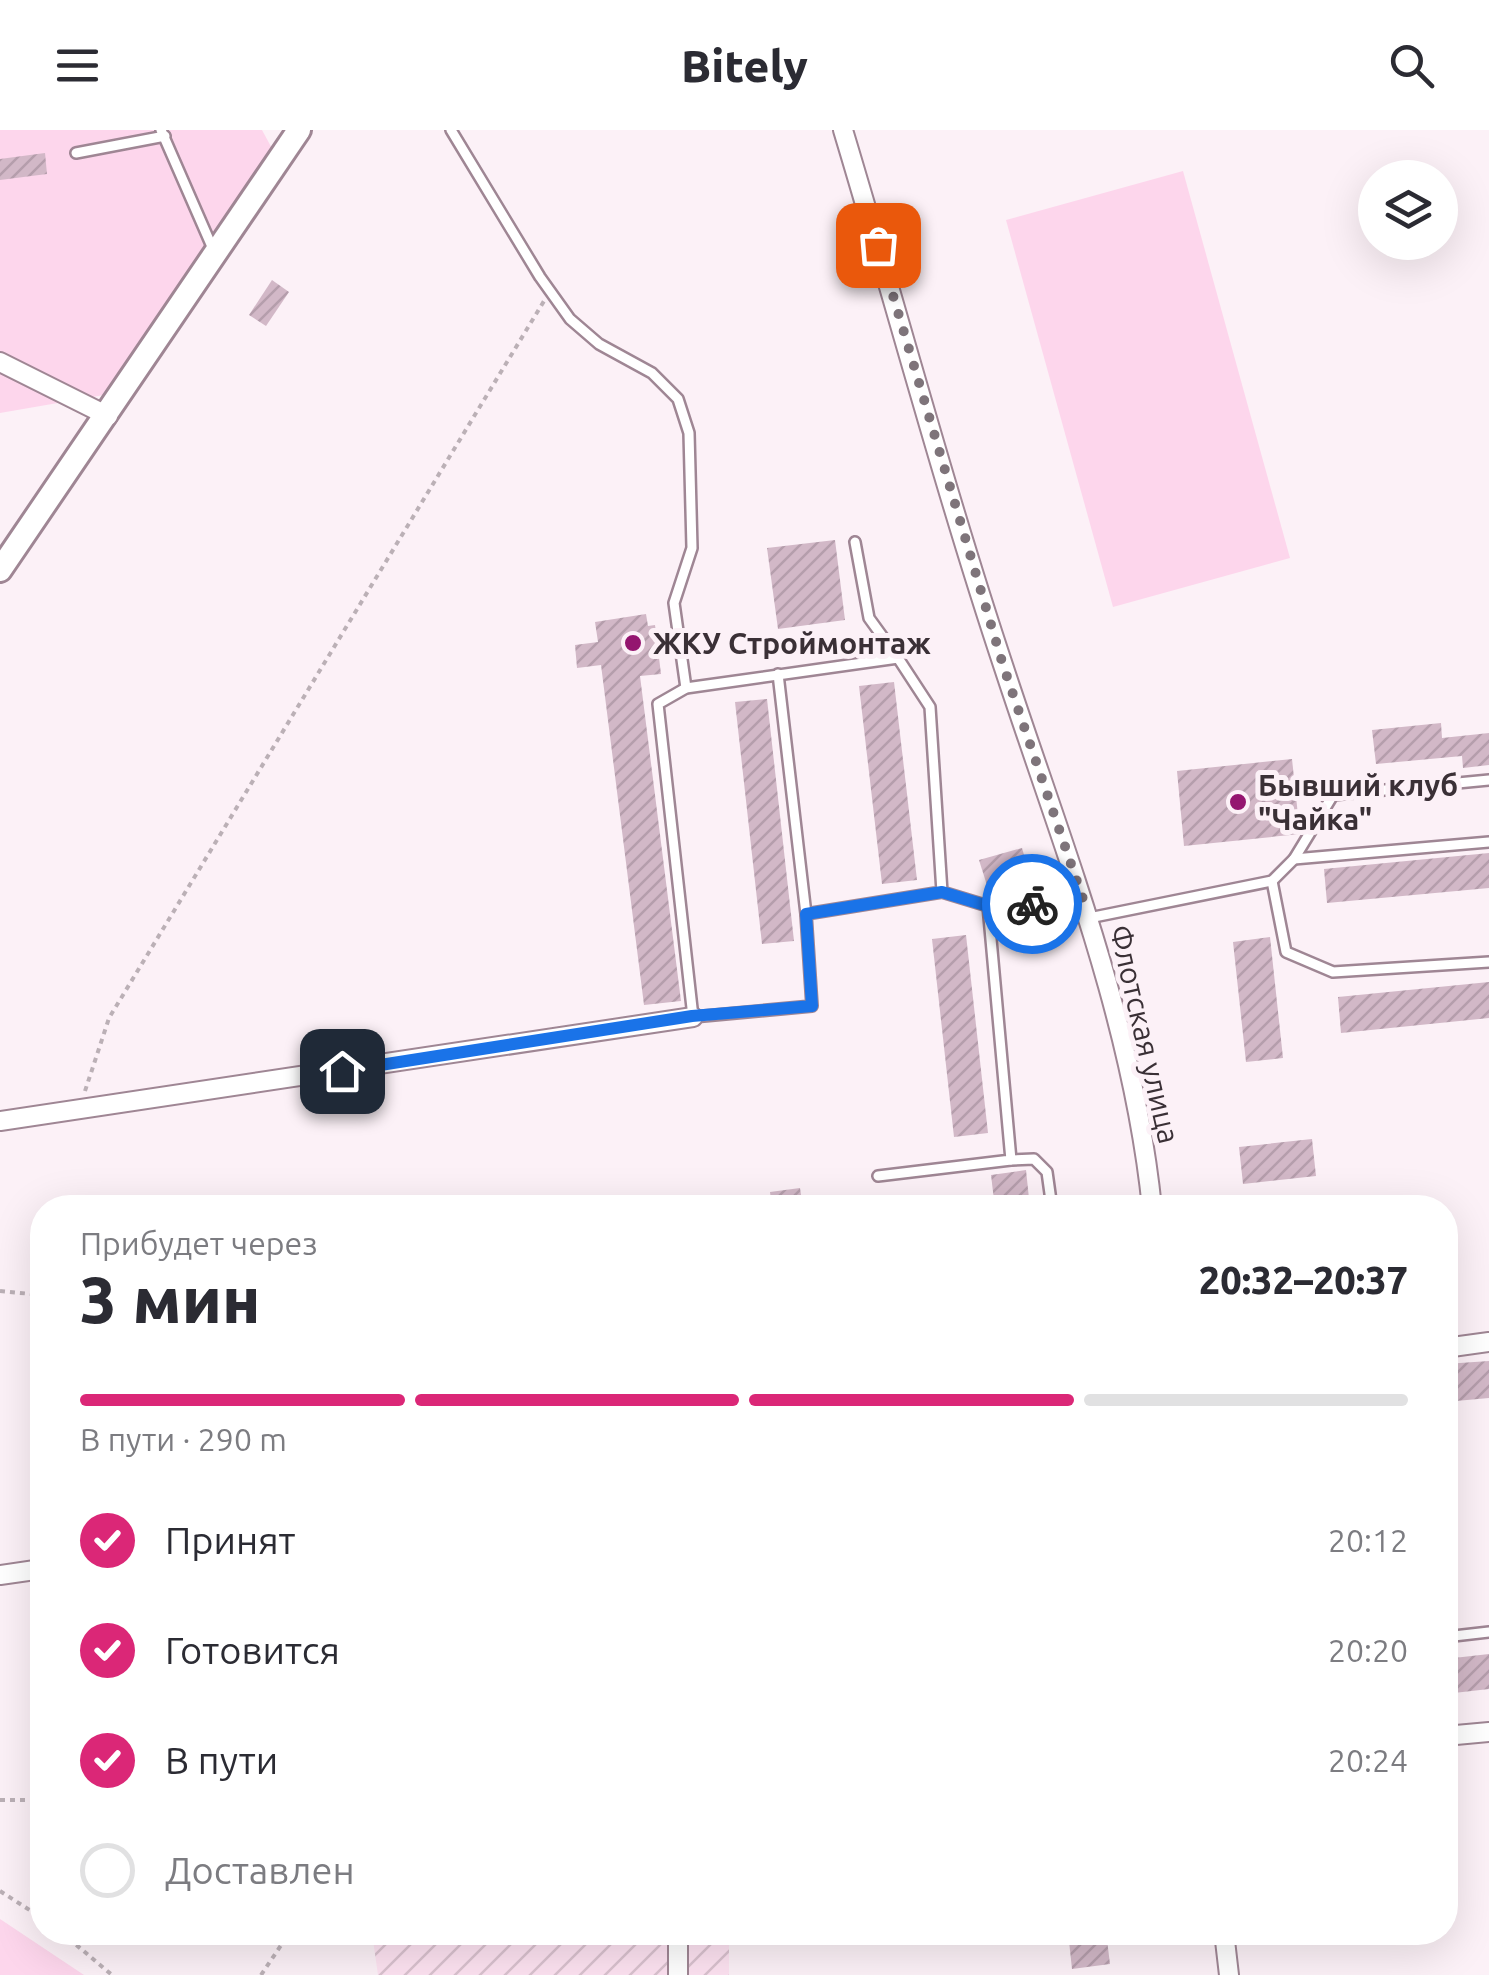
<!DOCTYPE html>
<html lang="ru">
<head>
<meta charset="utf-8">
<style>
  body { margin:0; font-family:Ubuntu,sans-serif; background:#f7f7f7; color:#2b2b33; height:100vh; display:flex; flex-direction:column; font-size:38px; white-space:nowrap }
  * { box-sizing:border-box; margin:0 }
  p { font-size:32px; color:#7c7c81 }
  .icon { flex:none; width:55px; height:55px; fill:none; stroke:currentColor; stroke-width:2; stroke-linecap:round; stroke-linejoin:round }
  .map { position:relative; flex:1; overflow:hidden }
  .side { position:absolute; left:30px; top:1065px; width:1428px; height:750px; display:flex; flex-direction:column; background:#fff; border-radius:40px; box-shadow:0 10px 40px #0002 }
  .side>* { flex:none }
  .buttons { position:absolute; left:1358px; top:30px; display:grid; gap:20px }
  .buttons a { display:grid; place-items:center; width:100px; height:100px; border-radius:50%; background:#fff; box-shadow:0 10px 40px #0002; font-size:50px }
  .pin { position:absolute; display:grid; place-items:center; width:85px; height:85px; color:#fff; margin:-42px; border-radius:20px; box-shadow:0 5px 15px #0006 }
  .courier { position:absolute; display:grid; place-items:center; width:100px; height:100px; margin:-50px; border:8px solid #1a73e8; border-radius:50%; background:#fff; color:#222; box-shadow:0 2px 12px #0007 }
  .head em { font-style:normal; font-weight:800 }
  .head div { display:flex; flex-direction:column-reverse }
  .head { display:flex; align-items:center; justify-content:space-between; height:170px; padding:0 50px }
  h1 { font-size:65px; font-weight:800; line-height:75px }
  .bar { display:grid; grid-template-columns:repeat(4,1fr); gap:15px 10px; align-content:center; height:120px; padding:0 50px }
  .bar i { height:12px; border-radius:8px; background:#e1e1e2 }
  .bar .on { background:#db2777 }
  .bar p { grid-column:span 4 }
  ol { padding:0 50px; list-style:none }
  li { display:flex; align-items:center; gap:30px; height:110px }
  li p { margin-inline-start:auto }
  li .icon { padding:10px; border-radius:50%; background:#db2777; color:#fff; stroke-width:4 }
  li:last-child { color:#7c7c81 }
  li i { width:55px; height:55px; border:5px solid #e1e1e2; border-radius:50% }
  header { display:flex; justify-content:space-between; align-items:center; height:130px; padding:0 50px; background:#fff; font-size:45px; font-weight:800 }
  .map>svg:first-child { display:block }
</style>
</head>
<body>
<header><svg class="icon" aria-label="menu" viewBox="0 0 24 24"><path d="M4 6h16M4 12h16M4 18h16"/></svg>Bitely<svg class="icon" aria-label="search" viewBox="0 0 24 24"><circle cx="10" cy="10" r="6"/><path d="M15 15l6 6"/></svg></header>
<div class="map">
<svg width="1489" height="1845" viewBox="0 0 1489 1845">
  <defs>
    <pattern id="industrial-furrows" width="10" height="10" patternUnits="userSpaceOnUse" patternTransform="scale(2.5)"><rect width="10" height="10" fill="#fde2f1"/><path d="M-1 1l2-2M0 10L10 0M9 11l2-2" fill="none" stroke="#dac2cf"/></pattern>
    <pattern id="building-hatch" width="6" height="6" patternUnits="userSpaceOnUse" patternTransform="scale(2.5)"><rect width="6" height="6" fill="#d2b8c7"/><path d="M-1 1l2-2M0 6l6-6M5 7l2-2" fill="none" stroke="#b59eac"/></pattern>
  </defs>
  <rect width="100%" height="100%" fill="#fcf1f7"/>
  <polygon fill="url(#industrial-furrows)" points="372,1803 729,1803 729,1845 378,1845"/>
  <g fill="#fdd6ec">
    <polygon points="0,0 262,0 275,24 104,265 0,283"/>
    <polygon points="1183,41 1290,428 1113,477 1006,90"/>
    <polygon points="0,1789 84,1845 0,1845"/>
  </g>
  <g fill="url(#building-hatch)">
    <polygon points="45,23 47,44 0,50 0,29"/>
    <polygon points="272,150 289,162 266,196 249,185"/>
    <polygon points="835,410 845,490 778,499 767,418"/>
    <polygon points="646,484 648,496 655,495 661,544 640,546 681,871 644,875 601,535 577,538 575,515 598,512 595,492"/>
    <polygon points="894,552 917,750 882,754 859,556"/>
    <polygon points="767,569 794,811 762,814 735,572"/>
    <polygon points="1441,593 1442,608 1489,603 1489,635 1463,638 1462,626 1376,634 1372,600"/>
    <polygon points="1292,629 1300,704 1184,716 1177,641"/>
    <polygon points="1022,718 1033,756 991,768 979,730"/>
    <polygon points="1489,723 1489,758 1327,773 1324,739"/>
    <polygon points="966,805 988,1003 954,1007 932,809"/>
    <polygon points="1270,807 1283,928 1246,932 1233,812"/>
    <polygon points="1489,852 1489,888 1341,903 1338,867"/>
    <polygon points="1312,1009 1316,1046 1243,1054 1239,1017"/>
    <polygon points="1026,1040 1030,1078 995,1078 991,1045"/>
    <polygon points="800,1058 803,1078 772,1078 770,1062"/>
    <polygon points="1489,1231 1489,1268 1445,1272 1445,1234"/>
    <polygon points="1489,1524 1489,1559 1445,1564 1445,1529"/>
    <polygon points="1068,1802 1106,1802 1110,1834 1072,1839"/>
  </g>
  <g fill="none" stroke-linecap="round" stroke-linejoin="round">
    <defs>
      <g id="service">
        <polyline points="161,0 213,119"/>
        <polyline points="451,0 540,147 570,189 599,214 652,243 678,269 689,303 692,418 674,473 686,558"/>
        <polyline points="76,23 165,6"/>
        <polyline points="855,412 869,488 898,528"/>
        <polyline points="778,544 806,784"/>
        <polyline points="1294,729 1489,712"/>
        <polyline points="1272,751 1286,822 1333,842 1489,832"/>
        <polyline points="942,762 930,577 898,528 686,558 658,574 693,887 812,876 806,784 942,762 988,776 1082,772"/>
        <polyline points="1089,788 1272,751 1294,729 1333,665 1489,650"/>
        <polyline points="1011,1030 1034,1029 1047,1042 1052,1078"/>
        <polyline points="878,1046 1011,1030 988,776"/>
        <polyline points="1445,1507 1489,1502"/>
      </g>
      <g id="minor">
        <path d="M843,0C897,179 945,361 1004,538C1062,715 1133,890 1152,1078"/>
        <polyline points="0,232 108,286"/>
        <polyline points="0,991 693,887"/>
        <polyline points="1445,1218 1489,1212"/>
        <polyline points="0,1445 42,1439"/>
        <polyline points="1445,1606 1489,1602"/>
        <polyline points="678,1802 678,1845"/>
        <polyline points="1224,1802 1229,1845"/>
      </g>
      <polyline id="tertiary" points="0,440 299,0"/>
    </defs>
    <use href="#service" stroke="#9f8694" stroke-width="14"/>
    <use href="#minor" stroke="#9f8694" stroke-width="22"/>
    <use href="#tertiary" stroke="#9f8694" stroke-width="28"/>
    <g stroke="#bbb0b6" stroke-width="4" stroke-dasharray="5 5" stroke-linecap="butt">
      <polyline points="85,961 109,888 544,171"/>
      <polyline points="0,1161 42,1165"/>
      <polyline points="0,1670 42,1670"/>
      <polyline points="0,1761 42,1788"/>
      <polyline points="61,1802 112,1845"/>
      <polyline points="261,1845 290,1802"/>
    </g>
    <use href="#service" stroke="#fff" stroke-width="9"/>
    <use href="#minor" stroke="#fff" stroke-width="18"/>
    <use href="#tertiary" stroke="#fff" stroke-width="22"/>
  </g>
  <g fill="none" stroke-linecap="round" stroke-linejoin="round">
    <polyline stroke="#7e747a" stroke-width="10" stroke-dasharray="0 18" points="878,115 1003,535 1084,772 1032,774"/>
    <polyline stroke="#1a73e8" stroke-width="12" points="342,941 692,886 812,876 806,784 942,762 988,776 1032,774"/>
  </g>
  <g fill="#94156f" stroke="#fcf1f7" stroke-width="4">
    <circle cx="633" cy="513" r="10"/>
    <circle cx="1238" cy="672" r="10"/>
  </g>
  <g text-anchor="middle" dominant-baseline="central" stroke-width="10" stroke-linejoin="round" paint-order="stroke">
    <g font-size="30" font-weight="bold" fill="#3a3036" stroke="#fcf1f7" text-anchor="start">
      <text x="653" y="513">ЖКУ Строймонтаж</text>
      <text x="1258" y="655">Бывший клуб<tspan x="1258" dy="34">"Чайка"</tspan></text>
    </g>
    <g font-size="30" fill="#3a3036" stroke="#fcf1f7">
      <text transform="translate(1145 904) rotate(77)">Флотская улица</text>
    </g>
  </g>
</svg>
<div class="buttons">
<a><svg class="icon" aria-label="layers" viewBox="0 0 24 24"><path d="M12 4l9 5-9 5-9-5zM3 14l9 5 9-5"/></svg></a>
</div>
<div class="pin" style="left:878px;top:115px;background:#ea580c"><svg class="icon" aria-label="bag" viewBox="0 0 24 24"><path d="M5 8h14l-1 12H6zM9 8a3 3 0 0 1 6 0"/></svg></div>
<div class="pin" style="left:342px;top:941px;background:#1f2937"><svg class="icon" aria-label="home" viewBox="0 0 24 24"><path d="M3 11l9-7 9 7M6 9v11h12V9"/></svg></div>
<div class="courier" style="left:1032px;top:774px"><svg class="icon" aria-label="bike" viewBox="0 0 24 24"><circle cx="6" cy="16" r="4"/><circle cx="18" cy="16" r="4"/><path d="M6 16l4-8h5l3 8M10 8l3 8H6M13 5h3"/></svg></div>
<section class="side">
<div class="head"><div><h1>3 мин</h1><p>Прибудет через</p></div><em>20:32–20:37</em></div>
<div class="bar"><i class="on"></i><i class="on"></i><i class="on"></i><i></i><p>В пути · 290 m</p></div>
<ol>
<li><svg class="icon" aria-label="check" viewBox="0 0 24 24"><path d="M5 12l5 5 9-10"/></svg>Принят<p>20:12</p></li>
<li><svg class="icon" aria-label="check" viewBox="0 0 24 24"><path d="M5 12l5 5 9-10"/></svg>Готовится<p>20:20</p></li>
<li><svg class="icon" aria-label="check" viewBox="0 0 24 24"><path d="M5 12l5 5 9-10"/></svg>В пути<p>20:24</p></li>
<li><i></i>Доставлен</li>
</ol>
</section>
</div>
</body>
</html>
